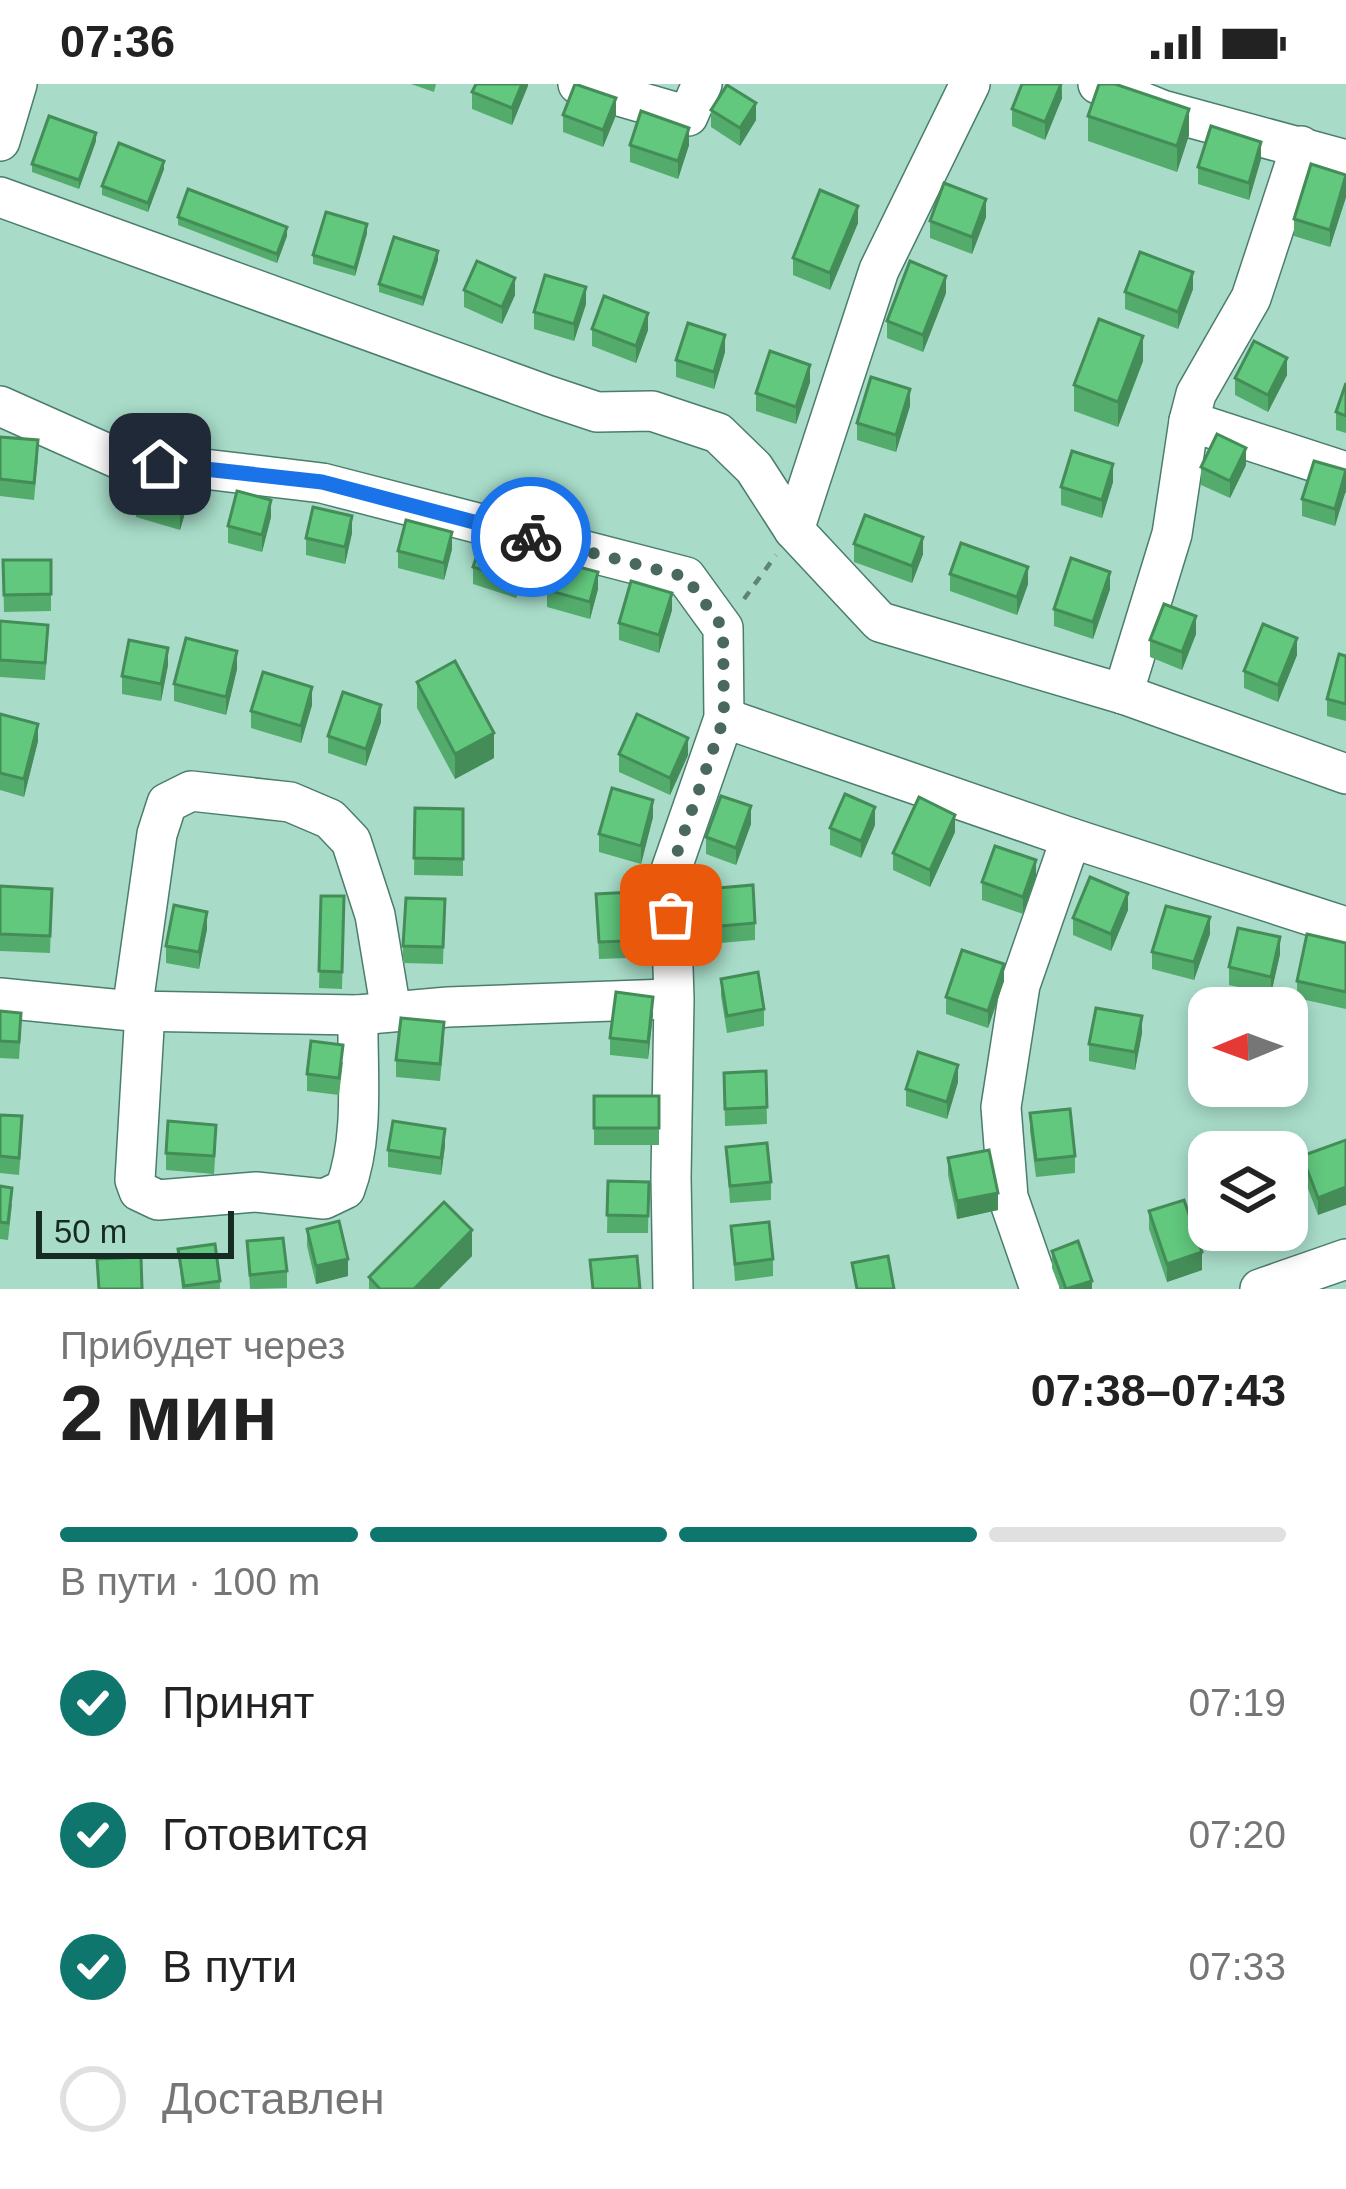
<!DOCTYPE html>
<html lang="ru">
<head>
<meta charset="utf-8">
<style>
  body { margin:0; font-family:Helvetica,sans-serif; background:#f6f6f6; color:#222; height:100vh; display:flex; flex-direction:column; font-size:45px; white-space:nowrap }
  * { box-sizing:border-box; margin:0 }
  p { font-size:39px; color:#767676 }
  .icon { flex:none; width:66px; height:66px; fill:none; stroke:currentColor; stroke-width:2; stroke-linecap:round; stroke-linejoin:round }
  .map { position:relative; height:1205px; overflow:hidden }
  .sheet { display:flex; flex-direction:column; background:#fff; flex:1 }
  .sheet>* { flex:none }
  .needle { width:78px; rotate:269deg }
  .controls { position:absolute; left:1188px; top:903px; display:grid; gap:24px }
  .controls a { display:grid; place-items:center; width:120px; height:120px; border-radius:24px; background:#fff; box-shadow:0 6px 18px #0003; font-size:60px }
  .scale { position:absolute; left:36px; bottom:30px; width:198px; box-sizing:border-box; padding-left:12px; border:6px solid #162b24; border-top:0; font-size:33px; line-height:42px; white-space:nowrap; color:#162b24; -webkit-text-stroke:9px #a8dcc9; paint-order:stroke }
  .pin { position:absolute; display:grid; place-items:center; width:102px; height:102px; color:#fff; margin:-51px; border-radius:24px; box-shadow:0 6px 18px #0006 }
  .courier { position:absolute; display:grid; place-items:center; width:120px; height:120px; margin:-60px; border:9px solid #1a73e8; border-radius:50%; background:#fff; color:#222; box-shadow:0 3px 15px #0007 }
  .summary em { font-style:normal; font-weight:700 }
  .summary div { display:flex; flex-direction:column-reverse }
  .summary { display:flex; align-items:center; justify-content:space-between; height:204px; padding:0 60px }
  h1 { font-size:78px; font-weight:700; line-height:90px }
  .bar { display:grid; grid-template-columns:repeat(4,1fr); gap:18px 12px; align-content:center; height:144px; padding:0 60px }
  .bar i { height:15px; border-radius:9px; background:#e0e0e0 }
  .bar .selected { background:#0f766e }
  .bar p { grid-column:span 4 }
  ol { padding:0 60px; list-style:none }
  li { display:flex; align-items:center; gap:36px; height:132px }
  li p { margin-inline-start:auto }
  li .icon { padding:12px; border-radius:50%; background:#0f766e; color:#fff; stroke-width:4 }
  li:last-child { color:#767676 }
  li i { width:66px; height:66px; border:6px solid #e0e0e0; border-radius:50% }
  .status { display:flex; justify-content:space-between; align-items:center; height:84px; padding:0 60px; background:#fff; direction:ltr }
  .status svg { height:33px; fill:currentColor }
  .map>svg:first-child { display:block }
</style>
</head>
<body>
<div class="status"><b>07:36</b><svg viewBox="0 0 49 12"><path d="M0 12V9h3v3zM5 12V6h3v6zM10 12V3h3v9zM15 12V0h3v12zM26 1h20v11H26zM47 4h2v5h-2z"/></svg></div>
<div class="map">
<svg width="1346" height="1205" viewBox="0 0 1346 1205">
  <rect width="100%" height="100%" fill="#a8dcc9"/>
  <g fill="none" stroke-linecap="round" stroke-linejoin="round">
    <defs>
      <g id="minor">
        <polyline points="578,0 688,32 702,0"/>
        <polyline points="970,0 879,186 794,446 880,538 1123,610 1346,690"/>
        <polyline points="1098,0 1162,26 1346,76"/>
        <polyline points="0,57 17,0"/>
        <polyline points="0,113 549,312 597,328 652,327 718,349 754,384 794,446"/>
        <polyline points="0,322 119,375 322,399 686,493 723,544 724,634 670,789 674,915 671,1094 673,1205"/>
        <polyline points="1189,337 1346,388"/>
        <polyline points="1123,610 1172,450 1189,337 1196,310 1251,214 1301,62"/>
        <polyline points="724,634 1071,754 1346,843"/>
        <polyline points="0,914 132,927 358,931 448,923 668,915"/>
        <polyline points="132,927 157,750 167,719 191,707 290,718 330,735 351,757 375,831 391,927"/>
        <path d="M145,927L135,1096L139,1107L158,1116L256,1108L324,1115L345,1105C365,1052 357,987 358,931"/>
        <polyline points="1040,1205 1008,1113 1001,1023 1020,901 1071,754"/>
        <polyline points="1260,1205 1346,1175"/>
      </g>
    </defs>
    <use href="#minor" stroke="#4b7d6c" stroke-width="42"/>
    <polyline stroke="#5f8376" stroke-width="4.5" stroke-dasharray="9 9" stroke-linecap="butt" points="744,515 776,471"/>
    <use href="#minor" stroke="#fff" stroke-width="39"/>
  </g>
  <g fill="#53ac6c">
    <polygon points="411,0 436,0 434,8"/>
    <polygon points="528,0 512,41 472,25 472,8"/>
    <polygon points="1062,0 1062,14 1045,56 1012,42 1012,25"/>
    <polygon points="711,26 756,36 740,62 711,43"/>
    <polygon points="563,31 616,31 603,63 563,48"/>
    <polygon points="1088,32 1189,51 1177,88 1088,57"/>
    <polygon points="96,57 79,105 32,88 32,80"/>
    <polygon points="630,61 689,61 678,95 630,78"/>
    <polygon points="1261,75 1249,116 1198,100 1198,83"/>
    <polygon points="164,85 148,128 102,111 102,102"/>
    <polygon points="1346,91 1346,113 1330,163 1294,152 1294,135"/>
    <polygon points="178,133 287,152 277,179 178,141"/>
    <polygon points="986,133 972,170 930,154 930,137"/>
    <polygon points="858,139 830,206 793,191 793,174"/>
    <polygon points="367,149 355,192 313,180 313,171"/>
    <polygon points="438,176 423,222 379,208 379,200"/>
    <polygon points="1193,205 1178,245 1125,225 1125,208"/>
    <polygon points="464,206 515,211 502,240 464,223"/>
    <polygon points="946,209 923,268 887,254 887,237"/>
    <polygon points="586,220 574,257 534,245 534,228"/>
    <polygon points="592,245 648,246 636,279 592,262"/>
    <polygon points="725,268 714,305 676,293 676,276"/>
    <polygon points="1143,277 1118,343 1074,327 1074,301"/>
    <polygon points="1287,291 1268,328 1235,311 1235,294"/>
    <polygon points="810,298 796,340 756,327 756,309"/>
    <polygon points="1346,299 1346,349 1336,346 1336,328"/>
    <polygon points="910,322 896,368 857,356 857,339"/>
    <polygon points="0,353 38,374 34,416 0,412"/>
    <polygon points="1246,381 1230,414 1201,401 1201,383"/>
    <polygon points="1346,386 1346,406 1335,442 1302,432 1302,415"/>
    <polygon points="1113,398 1102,434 1061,421 1061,403"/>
    <polygon points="189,415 180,446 136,433 136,416"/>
    <polygon points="271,433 262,468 228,459 228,442"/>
    <polygon points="352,449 345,480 306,471 306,454"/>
    <polygon points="854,460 923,470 912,499 854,478"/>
    <polygon points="452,465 444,496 398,484 398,467"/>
    <polygon points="3,476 51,476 51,527 4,528"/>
    <polygon points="473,483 524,488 516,514 473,500"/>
    <polygon points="950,490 1028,500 1017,531 950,507"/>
    <polygon points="598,505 590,535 547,523 547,506"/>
    <polygon points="1110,505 1093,555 1054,542 1054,525"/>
    <polygon points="672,526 659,569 619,556 619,539"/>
    <polygon points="0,537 48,558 45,596 0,593"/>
    <polygon points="1196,550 1182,586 1150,573 1150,556"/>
    <polygon points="1297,571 1278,618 1244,604 1244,587"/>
    <polygon points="1346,572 1346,637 1327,632 1327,615"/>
    <polygon points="168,581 161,617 122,610 122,592"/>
    <polygon points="237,585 226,631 174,617 174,600"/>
    <polygon points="417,598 494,674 455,695 417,624"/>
    <polygon points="312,621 301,659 251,644 251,627"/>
    <polygon points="0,630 38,657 24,713 0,706"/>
    <polygon points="381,638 366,682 328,669 328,652"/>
    <polygon points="619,670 688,671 670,711 619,688"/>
    <polygon points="415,724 463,725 463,792 414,791"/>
    <polygon points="653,733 641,780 599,768 599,750"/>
    <polygon points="751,740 736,781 706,770 706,753"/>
    <polygon points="875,741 861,774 830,761 830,744"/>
    <polygon points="955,748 930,803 893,786 893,769"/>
    <polygon points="1036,793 1023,830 982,816 982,798"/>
    <polygon points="0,802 52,805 50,869 0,867"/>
    <polygon points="706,805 755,839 755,856 709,860"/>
    <polygon points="653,807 655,873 599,875 596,810"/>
    <polygon points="321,812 344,812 342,905 319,904"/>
    <polygon points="445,815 443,880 403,879 403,862"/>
    <polygon points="1128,826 1111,867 1073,851 1073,834"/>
    <polygon points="207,845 199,885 166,879 166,862"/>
    <polygon points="1210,850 1194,896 1152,885 1152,868"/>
    <polygon points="1346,859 1346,925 1297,914 1297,897"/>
    <polygon points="1280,870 1271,910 1229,901 1229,883"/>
    <polygon points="721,895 764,925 764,942 727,949 721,912"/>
    <polygon points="1004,897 988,944 946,930 946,913"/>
    <polygon points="0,927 21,946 19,975 0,974"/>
    <polygon points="653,930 648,975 610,971 610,954"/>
    <polygon points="1142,949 1135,986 1089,977 1089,960"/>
    <polygon points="444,956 440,997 396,993 396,976"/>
    <polygon points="343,978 339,1011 307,1007 307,990"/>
    <polygon points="766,987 767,1040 725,1042 724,989"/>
    <polygon points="958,998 947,1035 906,1022 906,1005"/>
    <rect x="594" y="1012" width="65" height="49"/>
    <polygon points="1030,1029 1075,1072 1075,1089 1036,1093 1030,1047"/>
    <polygon points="0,1031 22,1050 19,1091 0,1089"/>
    <polygon points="1346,1056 1318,1131 1302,1089 1302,1072"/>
    <polygon points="216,1058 214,1090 166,1086 166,1069"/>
    <polygon points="445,1062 441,1091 388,1083 388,1066"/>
    <polygon points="726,1063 771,1098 771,1116 730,1119"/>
    <polygon points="948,1074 998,1126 957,1135 948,1091"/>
    <polygon points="608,1097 649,1098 648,1149 607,1149"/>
    <polygon points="0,1102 12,1121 8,1156 0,1155"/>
    <polygon points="1149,1127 1202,1186 1167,1198 1149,1145"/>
    <polygon points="731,1142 773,1175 773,1192 735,1197"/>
    <polygon points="307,1145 348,1192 316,1200 307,1162"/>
    <polygon points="1244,1146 1287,1146 1288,1149 1251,1166"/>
    <polygon points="247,1157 287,1187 287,1204 250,1205"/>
    <polygon points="178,1165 220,1197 220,1205 182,1205"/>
    <polygon points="1052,1167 1092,1205 1060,1205 1052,1184"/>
    <polygon points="472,1172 439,1205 369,1205 369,1193"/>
  </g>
  <g fill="#448c58">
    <polygon points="522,0 528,0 528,2 512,41 512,24"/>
    <polygon points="1061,0 1062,14 1045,56 1045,38"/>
    <polygon points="616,14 616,31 603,63 603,46"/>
    <polygon points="756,19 756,36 740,62 740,44"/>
    <polygon points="1189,25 1189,51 1177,88 1177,62"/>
    <polygon points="689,44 689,61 678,95 678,77"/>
    <polygon points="96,49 96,57 79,105 79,96"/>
    <polygon points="1261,58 1261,75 1249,116 1249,99"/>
    <polygon points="164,77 164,85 148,128 148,119"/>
    <polygon points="1346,96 1346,113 1330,163 1330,146"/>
    <polygon points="986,115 986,133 972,170 972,153"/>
    <polygon points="858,122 858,139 830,206 830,189"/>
    <polygon points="367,140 367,149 355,192 355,184"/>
    <polygon points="287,143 287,152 277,179 277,170"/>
    <polygon points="438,167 438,176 423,222 423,214"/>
    <polygon points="1193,188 1193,205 1178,245 1178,228"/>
    <polygon points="946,192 946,209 923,268 923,251"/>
    <polygon points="515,194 515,211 502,240 502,223"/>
    <polygon points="586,203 586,220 574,257 574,240"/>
    <polygon points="648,229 648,246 636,279 636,262"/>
    <polygon points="725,251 725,268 714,305 714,288"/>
    <polygon points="1143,252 1143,277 1118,343 1118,318"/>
    <polygon points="1287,274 1287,291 1268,328 1268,311"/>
    <polygon points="810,281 810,298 796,340 796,323"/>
    <polygon points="910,305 910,322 896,368 896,351"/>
    <polygon points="1246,364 1246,381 1230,414 1230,397"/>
    <polygon points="1113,380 1113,398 1102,434 1102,416"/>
    <polygon points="1346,389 1346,406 1335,442 1335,425"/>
    <polygon points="189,397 189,415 180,446 180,428"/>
    <polygon points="271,416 271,433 262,468 262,451"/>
    <polygon points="352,432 352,449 345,480 345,463"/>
    <polygon points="452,448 452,465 444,496 444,479"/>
    <polygon points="923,453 923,470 912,499 912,482"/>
    <polygon points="524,471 524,488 516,514 516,497"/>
    <polygon points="1028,483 1028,500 1017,531 1017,513"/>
    <polygon points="598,488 598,505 590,535 590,518"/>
    <polygon points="1110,488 1110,505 1093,555 1093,538"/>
    <polygon points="672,509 672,526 659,569 659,551"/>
    <polygon points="1196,532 1196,550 1182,586 1182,568"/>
    <polygon points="1297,554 1297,571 1278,618 1278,601"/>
    <polygon points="168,564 168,581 161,617 161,600"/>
    <polygon points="237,567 237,585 226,631 226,613"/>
    <polygon points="312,603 312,621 301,659 301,642"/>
    <polygon points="381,621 381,638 366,682 366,665"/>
    <polygon points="38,640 38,657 24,713 24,695"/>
    <polygon points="494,649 494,674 455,695 455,670"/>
    <polygon points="688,654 688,671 670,711 670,694"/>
    <polygon points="653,716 653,733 641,780 641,762"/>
    <polygon points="751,722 751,740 736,781 736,764"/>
    <polygon points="875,723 875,741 861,774 861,757"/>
    <polygon points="955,731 955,748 930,803 930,786"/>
    <polygon points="1036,776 1036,793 1023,830 1023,813"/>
    <polygon points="1128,809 1128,826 1111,867 1111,850"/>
    <polygon points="207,828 207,845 199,885 199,868"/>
    <polygon points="1210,833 1210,850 1194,896 1194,878"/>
    <polygon points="1280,853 1280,870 1271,910 1271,893"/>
    <polygon points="1004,880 1004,897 988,944 988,927"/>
    <polygon points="653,913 653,930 648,975 648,958"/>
    <polygon points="1142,932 1142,949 1135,986 1135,968"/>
    <polygon points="958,981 958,998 947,1035 947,1018"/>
    <polygon points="445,1045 445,1062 441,1091 441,1074"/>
    <polygon points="1346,1103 1346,1121 1318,1131 1318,1114"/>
    <polygon points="998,1109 998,1126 957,1135 957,1117"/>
    <polygon points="1287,1132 1288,1149 1251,1166 1251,1149 1257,1146 1287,1146"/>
    <polygon points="472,1146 472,1172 439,1205 414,1205"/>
    <polygon points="1202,1168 1202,1186 1167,1198 1167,1180"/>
    <polygon points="348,1175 348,1192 316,1200 316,1182"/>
    <polygon points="1092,1197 1092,1205 1067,1205"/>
  </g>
  <g fill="#61c87d" stroke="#448c58" stroke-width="3">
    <polygon points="476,0 522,0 512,24 472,8"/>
    <polygon points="575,0 616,14 603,46 563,31"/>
    <polygon points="1022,0 1061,0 1045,38 1012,25"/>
    <polygon points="1099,0 1115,0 1189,25 1177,62 1088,32"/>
    <polygon points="727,1 756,19 740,44 711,26"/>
    <polygon points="641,27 689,44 678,77 630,61"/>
    <polygon points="49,32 96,49 79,96 32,80"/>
    <polygon points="1211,42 1261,58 1249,99 1198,83"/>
    <polygon points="119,59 164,77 148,119 102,102"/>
    <polygon points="1311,80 1346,91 1330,146 1294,135"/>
    <polygon points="944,99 986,115 972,153 930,137"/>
    <polygon points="188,105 287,143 277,170 178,133"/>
    <polygon points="820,106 858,122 830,189 793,174"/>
    <polygon points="326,128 367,140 355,184 313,171"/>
    <polygon points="394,153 438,167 423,214 379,200"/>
    <polygon points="1140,168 1193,188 1178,228 1125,208"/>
    <polygon points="477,177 515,194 502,223 464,206"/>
    <polygon points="910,177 946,192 923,251 887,237"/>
    <polygon points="545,191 586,203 574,240 534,228"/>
    <polygon points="604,212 648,229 636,262 592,245"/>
    <polygon points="1099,235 1143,252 1118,318 1074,301"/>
    <polygon points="688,239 725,251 714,288 676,276"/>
    <polygon points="1254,257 1287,274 1268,311 1235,294"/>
    <polygon points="770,267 810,281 796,323 756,309"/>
    <polygon points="871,293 910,305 896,351 857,339"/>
    <polygon points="1346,299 1346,332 1336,328"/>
    <polygon points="1217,350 1246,364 1230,397 1201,383"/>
    <polygon points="0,353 38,356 34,399 0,395"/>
    <polygon points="1072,367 1113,380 1102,416 1061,403"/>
    <polygon points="1314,377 1346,386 1335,425 1302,415"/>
    <polygon points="145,385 189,397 180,428 136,416"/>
    <polygon points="237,407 271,416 262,451 228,442"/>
    <polygon points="313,423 352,432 345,463 306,454"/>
    <polygon points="865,431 923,453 912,482 854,460"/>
    <polygon points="406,436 452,448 444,479 398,467"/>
    <polygon points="482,457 524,471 516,497 473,483"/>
    <polygon points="961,459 1028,483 1017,513 950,490"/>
    <polygon points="1071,474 1110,488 1093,538 1054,525"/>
    <polygon points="3,476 51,476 51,510 4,511"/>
    <polygon points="556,477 598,488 590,518 547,506"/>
    <polygon points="631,497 672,509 659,551 619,539"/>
    <polygon points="1164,520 1196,532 1182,568 1150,556"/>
    <polygon points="0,537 48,541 45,579 0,576"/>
    <polygon points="1263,540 1297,554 1278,601 1244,587"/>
    <polygon points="186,554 237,567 226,613 174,600"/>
    <polygon points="129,556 168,564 161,600 122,592"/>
    <polygon points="1339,570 1346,572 1346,620 1327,615"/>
    <polygon points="455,577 494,649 455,670 417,598"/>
    <polygon points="263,588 312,603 301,642 251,627"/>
    <polygon points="343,608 381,621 366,665 328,652"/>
    <polygon points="0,630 38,640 24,695 0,689"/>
    <polygon points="637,630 688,654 670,694 619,670"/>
    <polygon points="612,704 653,716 641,762 599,750"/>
    <polygon points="845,710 875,723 861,757 830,744"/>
    <polygon points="721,712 751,722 736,764 706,753"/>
    <polygon points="919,713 955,731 930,786 893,769"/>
    <polygon points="415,724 463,725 463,775 414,774"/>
    <polygon points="995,762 1036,776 1023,813 982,798"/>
    <polygon points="1090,793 1128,809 1111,850 1073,834"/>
    <polygon points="753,801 755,839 709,843 706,805"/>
    <polygon points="0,802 52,805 50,852 0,850"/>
    <polygon points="653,807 655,856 599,858 596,810"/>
    <polygon points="321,812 344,812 342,888 319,887"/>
    <polygon points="406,814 445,815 443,863 403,862"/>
    <polygon points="174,821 207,828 199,868 166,862"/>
    <polygon points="1166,822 1210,833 1194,878 1152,868"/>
    <polygon points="1238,844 1280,853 1271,893 1229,883"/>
    <polygon points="1307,850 1346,859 1346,908 1297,897"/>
    <polygon points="962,866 1004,880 988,927 946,913"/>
    <polygon points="758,888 764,925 727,932 721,895"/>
    <polygon points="616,908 653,913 648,958 610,954"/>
    <polygon points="1096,924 1142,932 1135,968 1089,960"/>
    <polygon points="0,927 21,929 19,958 0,957"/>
    <polygon points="401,934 444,938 440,980 396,976"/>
    <polygon points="311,957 343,961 339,994 307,990"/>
    <polygon points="918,968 958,981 947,1018 906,1005"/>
    <polygon points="766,987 767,1023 725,1025 724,989"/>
    <rect x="594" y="1012" width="65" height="32"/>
    <polygon points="1070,1025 1075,1072 1036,1076 1030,1029"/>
    <polygon points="0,1031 22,1032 19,1074 0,1072"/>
    <polygon points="168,1037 216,1041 214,1072 166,1069"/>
    <polygon points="393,1037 445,1045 441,1074 388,1066"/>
    <polygon points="1346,1056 1346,1103 1318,1114 1302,1072"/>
    <polygon points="767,1059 771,1098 730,1102 726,1063"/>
    <polygon points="989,1066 998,1109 957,1117 948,1074"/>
    <polygon points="608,1097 649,1098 648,1132 607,1131"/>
    <polygon points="0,1102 12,1104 8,1139 0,1138"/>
    <polygon points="1184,1116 1202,1168 1167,1180 1149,1127"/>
    <polygon points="444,1118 472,1146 414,1205 380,1205 369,1193"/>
    <polygon points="339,1137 348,1175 316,1182 307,1145"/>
    <polygon points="769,1138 773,1175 735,1180 731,1142"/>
    <polygon points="283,1154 287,1187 250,1191 247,1157"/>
    <polygon points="1078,1157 1092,1197 1066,1205 1052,1167"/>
    <polygon points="215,1160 220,1197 184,1202 178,1165"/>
    <polygon points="637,1172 640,1205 593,1205 590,1176"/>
    <polygon points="888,1172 894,1205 857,1205 852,1179"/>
    <polygon points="141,1173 142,1205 99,1205 97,1175"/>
  </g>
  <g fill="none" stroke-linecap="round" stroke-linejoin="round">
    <polyline stroke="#49695e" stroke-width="12" stroke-dasharray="0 21.6" points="531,453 686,493 723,544 724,634 670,789 671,831"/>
    <polyline stroke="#1a73e8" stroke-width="15" points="160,380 322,398 531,453"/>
  </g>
</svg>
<div class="controls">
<a><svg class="needle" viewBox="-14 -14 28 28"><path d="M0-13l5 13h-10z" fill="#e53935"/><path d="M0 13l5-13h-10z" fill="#767676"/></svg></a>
<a><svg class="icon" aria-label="layers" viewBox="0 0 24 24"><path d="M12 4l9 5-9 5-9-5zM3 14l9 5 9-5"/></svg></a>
</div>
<div class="scale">50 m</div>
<div class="pin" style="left:671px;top:831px;background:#ea580c"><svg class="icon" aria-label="bag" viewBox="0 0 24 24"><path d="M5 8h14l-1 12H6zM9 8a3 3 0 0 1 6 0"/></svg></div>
<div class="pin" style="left:160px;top:380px;background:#1f2937"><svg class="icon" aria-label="home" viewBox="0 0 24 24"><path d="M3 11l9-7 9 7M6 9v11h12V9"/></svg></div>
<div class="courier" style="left:531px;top:453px"><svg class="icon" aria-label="bike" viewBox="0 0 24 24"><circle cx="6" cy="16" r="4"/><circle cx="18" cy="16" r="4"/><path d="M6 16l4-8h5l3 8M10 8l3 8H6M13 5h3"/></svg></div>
</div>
<section class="sheet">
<div class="summary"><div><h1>2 мин</h1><p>Прибудет через</p></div><em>07:38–07:43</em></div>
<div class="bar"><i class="selected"></i><i class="selected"></i><i class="selected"></i><i></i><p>В пути · 100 m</p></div>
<ol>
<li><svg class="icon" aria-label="check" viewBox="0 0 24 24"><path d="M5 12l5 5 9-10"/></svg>Принят<p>07:19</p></li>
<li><svg class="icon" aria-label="check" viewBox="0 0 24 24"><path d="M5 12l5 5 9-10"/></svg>Готовится<p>07:20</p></li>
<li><svg class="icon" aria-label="check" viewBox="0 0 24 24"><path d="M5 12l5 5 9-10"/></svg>В пути<p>07:33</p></li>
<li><i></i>Доставлен</li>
</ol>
</section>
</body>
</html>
